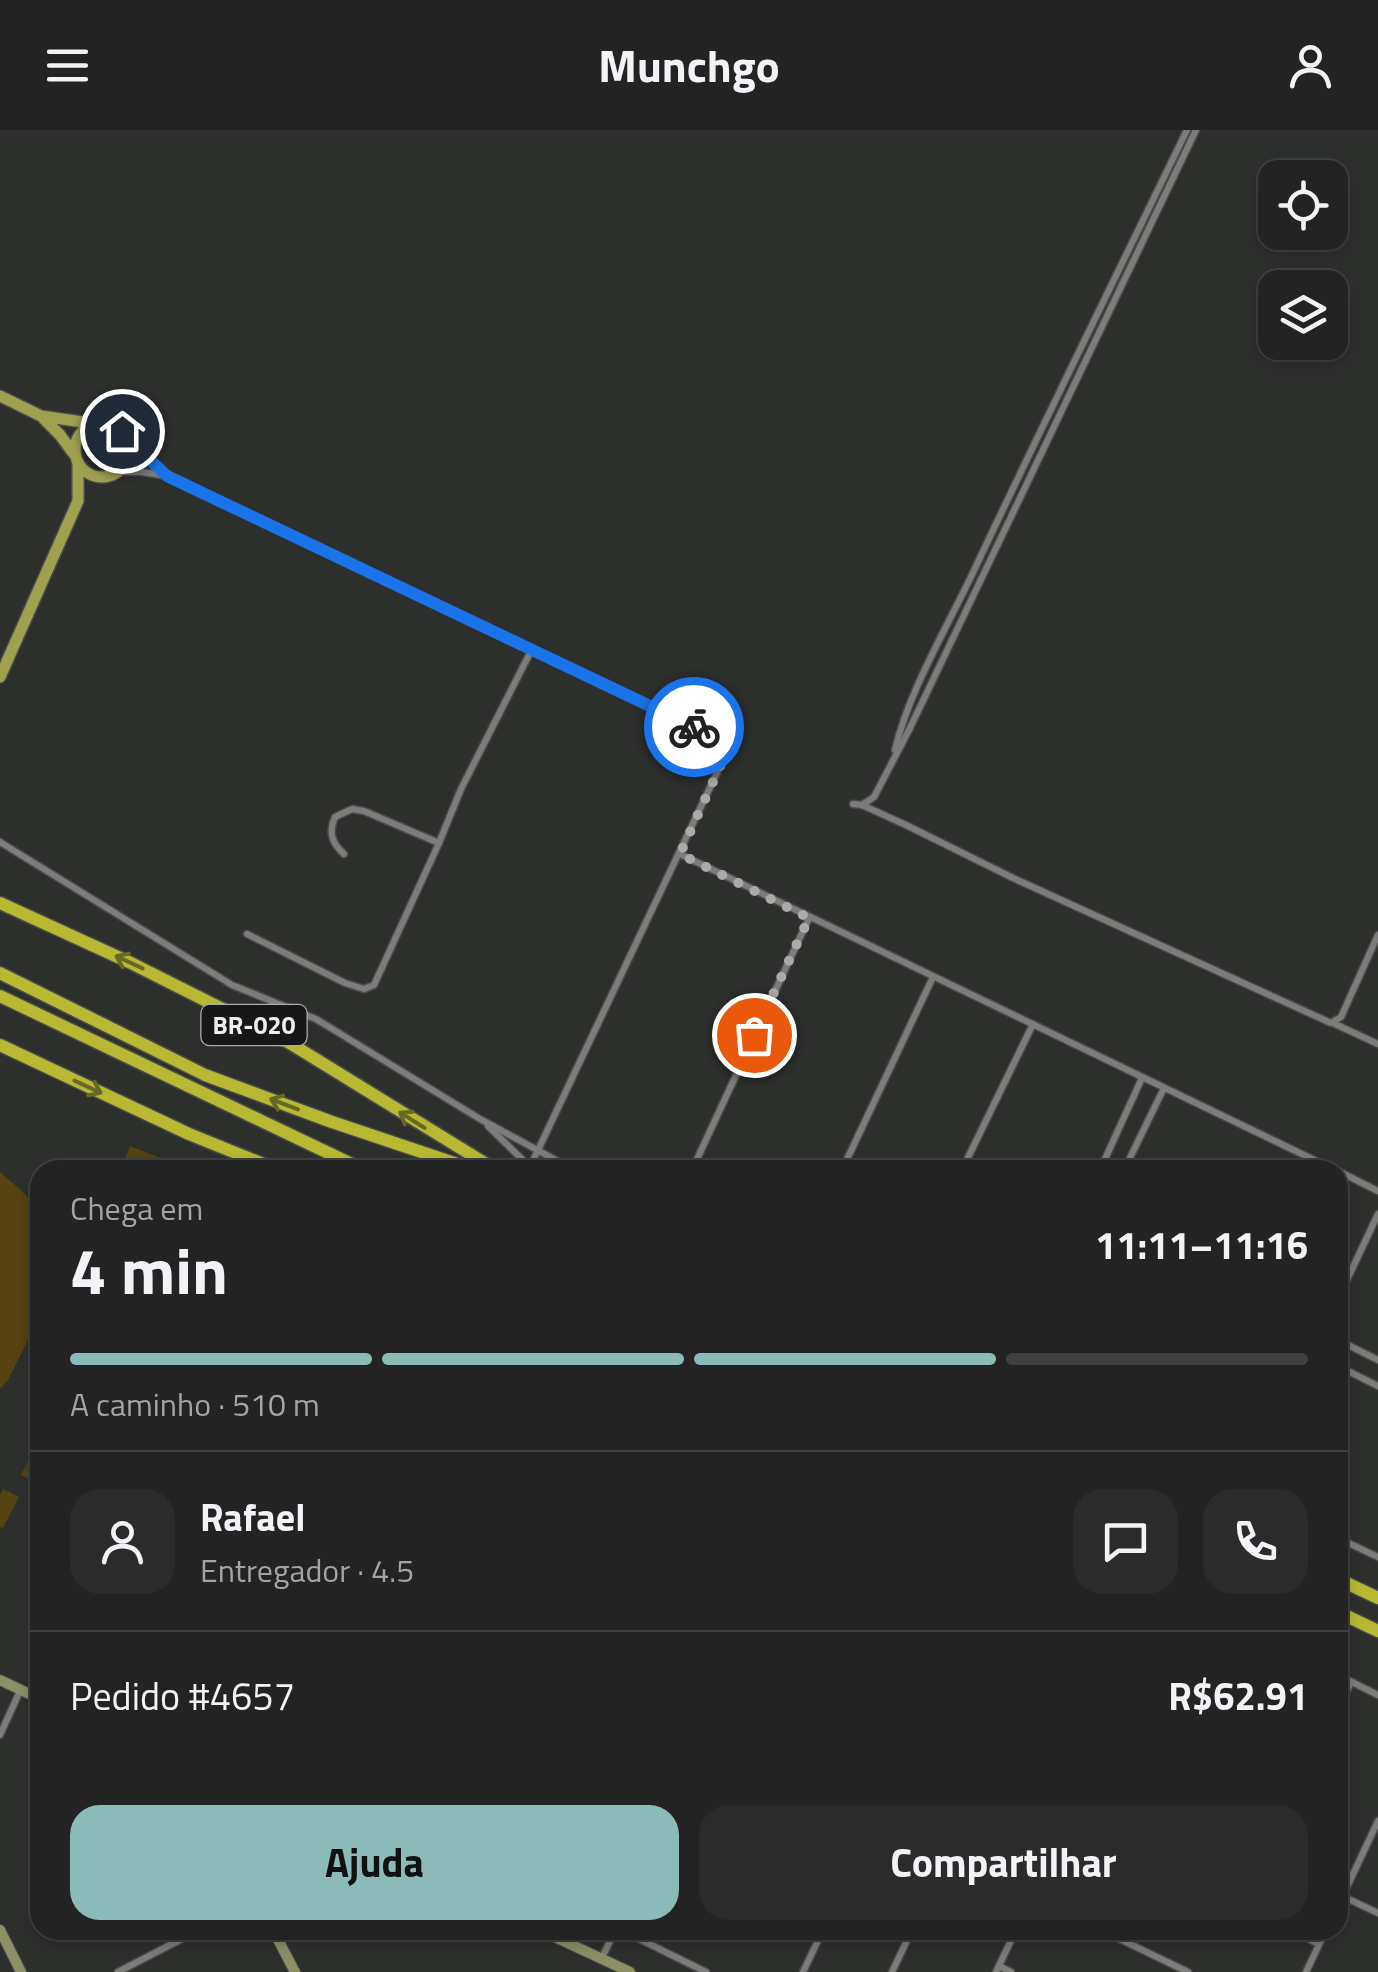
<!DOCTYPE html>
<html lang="pt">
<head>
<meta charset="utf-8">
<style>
  body { margin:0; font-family:"Titillium Web",sans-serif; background:#2a2b2a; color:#f1f3f6; height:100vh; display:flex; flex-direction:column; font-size:38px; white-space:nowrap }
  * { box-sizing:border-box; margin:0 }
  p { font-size:32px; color:#a2a4a5 }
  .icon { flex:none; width:55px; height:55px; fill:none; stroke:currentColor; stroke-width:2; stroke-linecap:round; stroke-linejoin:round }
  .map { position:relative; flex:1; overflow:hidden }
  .drawer { position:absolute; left:30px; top:1030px; width:1318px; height:780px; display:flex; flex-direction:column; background:#222322; border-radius:30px; box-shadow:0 5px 15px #0003,0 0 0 2px #3f4040 }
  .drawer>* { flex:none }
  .controls { position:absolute; left:1258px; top:30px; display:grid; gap:20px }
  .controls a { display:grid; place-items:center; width:90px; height:90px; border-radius:20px; background:#222322; box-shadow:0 5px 15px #0003,0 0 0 2px #3f4040; font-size:50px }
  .pin { position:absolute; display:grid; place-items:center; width:85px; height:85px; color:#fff; margin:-42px; border:5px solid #fff; border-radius:50%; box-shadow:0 2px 10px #0007 }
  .courier { position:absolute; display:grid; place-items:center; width:100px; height:100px; margin:-50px; border:8px solid #1a73e8; border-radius:50%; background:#fff; color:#222; box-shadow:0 2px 12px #0007 }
  .overview em { font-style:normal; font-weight:700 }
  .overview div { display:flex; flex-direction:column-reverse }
  .overview { display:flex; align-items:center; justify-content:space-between; height:170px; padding:0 40px }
  h1 { font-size:65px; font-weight:700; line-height:75px }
  .bar { display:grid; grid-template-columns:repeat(4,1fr); gap:15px 10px; align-content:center; height:120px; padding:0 40px }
  .bar i { height:12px; border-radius:8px; background:#3f4040 }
  .bar .selected { background:#8bbbb9 }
  .bar p { grid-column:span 4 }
  .line { display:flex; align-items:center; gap:25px; padding:0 40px; border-top:2px solid #3f4040 }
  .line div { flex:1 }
  .round { display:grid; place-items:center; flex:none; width:105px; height:105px; border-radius:30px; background:#2a2b2a }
  .primary-button { display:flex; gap:20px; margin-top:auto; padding:20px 40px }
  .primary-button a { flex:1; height:115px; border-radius:30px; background:#8bbbb9; color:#111; font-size:40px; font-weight:700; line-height:115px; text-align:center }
  .primary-button a+a { background:#2a2b2a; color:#f1f3f6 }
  header { display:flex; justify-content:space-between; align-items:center; height:130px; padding:0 40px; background:#222322; font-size:45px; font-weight:700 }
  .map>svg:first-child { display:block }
</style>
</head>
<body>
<header><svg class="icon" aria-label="menu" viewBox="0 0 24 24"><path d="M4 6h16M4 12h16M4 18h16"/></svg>Munchgo<svg class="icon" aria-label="person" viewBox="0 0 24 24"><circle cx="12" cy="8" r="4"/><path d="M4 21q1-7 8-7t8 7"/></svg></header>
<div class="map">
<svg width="1378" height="1842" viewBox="0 0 1378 1842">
  <rect width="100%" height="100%" fill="#2d2f2d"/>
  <g fill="#554311">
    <polygon points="130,1016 191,1040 121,1040"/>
    <polygon points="0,1042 22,1061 32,1073 40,1089 40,1186 8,1250 0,1259"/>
    <polygon points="40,1306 40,1354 21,1345"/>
    <polygon points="3,1359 19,1367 3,1398 0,1397 0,1365"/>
  </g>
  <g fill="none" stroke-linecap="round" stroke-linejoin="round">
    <defs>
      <g id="street">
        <polyline points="128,309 166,345"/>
        <polyline points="119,342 142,342 167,346 707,603 723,618 723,630 530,1037"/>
        <path d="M895,620C909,559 951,491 978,432C1046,288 1117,144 1187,0"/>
        <polyline points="853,674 862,675 906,695 1013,748 1331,893 1341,887 1378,805"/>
        <polyline points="862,675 874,667 909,600 1196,0"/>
        <polyline points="0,712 232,855 316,889 480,989 574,1040"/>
        <path d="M344,724C332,713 328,703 335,687L352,679L364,681L439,713"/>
        <polyline points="680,724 1335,1040"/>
        <polyline points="247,804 345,853 364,859 374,855 439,713 461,659 531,521"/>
        <polyline points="1335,894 1378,914"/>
        <polyline points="488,996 533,1040"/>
        <polyline points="692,1040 809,788"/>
        <polyline points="842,1040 933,847"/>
        <polyline points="962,1040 1033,894"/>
        <polyline points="1100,1040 1142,948"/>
        <polyline points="1124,1040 1164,958"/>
        <polyline points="1338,1041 1378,1061"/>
        <polyline points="1338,1169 1378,1084"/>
        <polyline points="1338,1210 1378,1230"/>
        <polyline points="1338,1236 1378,1256"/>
        <polyline points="1338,1408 1378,1427"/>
        <polyline points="1338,1545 1378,1565"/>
        <polyline points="1338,1580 1351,1552"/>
        <polyline points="0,1605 20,1561"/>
        <polyline points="1342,1766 1378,1783"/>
        <polyline points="1338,1776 1378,1691"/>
        <polyline points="621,1800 706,1842"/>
        <polyline points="805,1800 820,1807"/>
        <polyline points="991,1800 1012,1809"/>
        <polyline points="1101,1800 1188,1842"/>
        <polyline points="1290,1800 1319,1814"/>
        <polyline points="602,1828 615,1800"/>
        <polyline points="999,1836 1011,1842"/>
        <polyline points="118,1842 199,1800"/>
        <polyline points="803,1842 823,1800"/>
        <polyline points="892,1842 912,1800"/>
        <polyline points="996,1842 1016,1800"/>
        <polyline points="1306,1842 1326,1800"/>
      </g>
      <g id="secondary">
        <polyline points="0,1550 40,1569"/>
        <polyline points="0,1800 21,1842"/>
        <polyline points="273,1800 295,1842"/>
        <polyline points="540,1800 630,1842"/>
      </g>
      <g id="primary">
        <polyline points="0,266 41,286 90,293"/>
        <polyline points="44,289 60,305 74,324"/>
        <circle cx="102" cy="320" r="27"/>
        <polyline points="0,547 78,371 78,333"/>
      </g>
      <g id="highway">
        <polyline points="0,773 131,833 288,912 496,1040"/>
        <polyline points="0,843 205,945 332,992 475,1040"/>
        <polyline points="0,866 364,1040"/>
        <polyline points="0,915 189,1004 278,1040"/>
        <polyline points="1338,1449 1378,1468"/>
        <polyline points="1338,1482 1378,1501"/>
      </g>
    </defs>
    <use href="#street" stroke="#4a4b49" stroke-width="9"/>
    <use href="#secondary" stroke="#4a4b49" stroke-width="12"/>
    <use href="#primary" stroke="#4a4b49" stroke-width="14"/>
    <use href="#highway" stroke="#4a4b49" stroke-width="15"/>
    <use href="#street" stroke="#7c7d7b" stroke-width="6"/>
    <use href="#secondary" stroke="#8d8f65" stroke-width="10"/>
    <use href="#primary" stroke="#9fa14f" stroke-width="11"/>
    <use href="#highway" stroke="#b6b931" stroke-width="12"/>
  </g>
  <defs><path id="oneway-shaft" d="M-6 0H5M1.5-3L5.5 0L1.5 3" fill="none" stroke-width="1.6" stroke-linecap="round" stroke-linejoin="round" transform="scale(2.5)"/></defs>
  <g stroke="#666824">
    <use href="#oneway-shaft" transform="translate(129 832) rotate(-155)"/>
    <use href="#oneway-shaft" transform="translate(88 957) rotate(25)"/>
    <use href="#oneway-shaft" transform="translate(284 974) rotate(-159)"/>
    <use href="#oneway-shaft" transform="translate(412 990) rotate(-148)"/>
  </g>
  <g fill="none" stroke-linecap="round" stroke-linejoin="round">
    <path stroke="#aaaba9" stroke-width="10" stroke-dasharray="0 18" d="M694,597C710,605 724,610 723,630L680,724L809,788L754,905"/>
    <polyline stroke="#1a73e8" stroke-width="12" points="122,301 128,309 167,346 694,597"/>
  </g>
  <g text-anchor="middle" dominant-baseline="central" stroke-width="8" stroke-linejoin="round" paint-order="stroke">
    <rect fill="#161716" stroke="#acaeac" stroke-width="2.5" x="201.5" y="875" width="105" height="40" rx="8"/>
    <g font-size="25" font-weight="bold" fill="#edeeec">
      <text x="254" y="895">BR-020</text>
    </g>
  </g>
</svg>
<div class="controls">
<a><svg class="icon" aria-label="locate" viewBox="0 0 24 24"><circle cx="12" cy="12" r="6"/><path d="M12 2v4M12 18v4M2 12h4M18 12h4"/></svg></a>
<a><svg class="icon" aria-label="layers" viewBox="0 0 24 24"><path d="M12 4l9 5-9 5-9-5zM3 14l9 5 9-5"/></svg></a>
</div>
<div class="pin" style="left:754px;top:905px;background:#ea580c"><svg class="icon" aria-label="bag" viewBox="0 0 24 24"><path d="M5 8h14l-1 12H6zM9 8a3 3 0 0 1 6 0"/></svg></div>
<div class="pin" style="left:122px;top:301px;background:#1f2937"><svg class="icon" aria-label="home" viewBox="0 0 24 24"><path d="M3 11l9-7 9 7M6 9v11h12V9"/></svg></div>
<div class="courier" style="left:694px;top:597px"><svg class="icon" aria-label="bike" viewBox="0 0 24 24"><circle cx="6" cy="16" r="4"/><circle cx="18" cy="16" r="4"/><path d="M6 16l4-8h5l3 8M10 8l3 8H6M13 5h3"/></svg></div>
<section class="drawer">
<div class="overview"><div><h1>4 min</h1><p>Chega em</p></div><em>11:11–11:16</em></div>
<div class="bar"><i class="selected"></i><i class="selected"></i><i class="selected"></i><i></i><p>A caminho · 510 m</p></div>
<div class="line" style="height:180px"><a class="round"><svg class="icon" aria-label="person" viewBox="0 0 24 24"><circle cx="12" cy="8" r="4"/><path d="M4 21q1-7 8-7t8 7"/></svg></a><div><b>Rafael</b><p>Entregador · 4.5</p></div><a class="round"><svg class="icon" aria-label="chat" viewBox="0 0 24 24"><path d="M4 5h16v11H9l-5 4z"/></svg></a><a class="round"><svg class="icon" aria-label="phone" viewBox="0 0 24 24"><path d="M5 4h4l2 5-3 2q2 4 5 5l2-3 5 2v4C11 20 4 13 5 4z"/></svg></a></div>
<div class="line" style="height:130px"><div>Pedido #4657</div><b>R$62.91</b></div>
<div class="primary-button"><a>Ajuda</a><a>Compartilhar</a></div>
</section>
</div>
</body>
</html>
